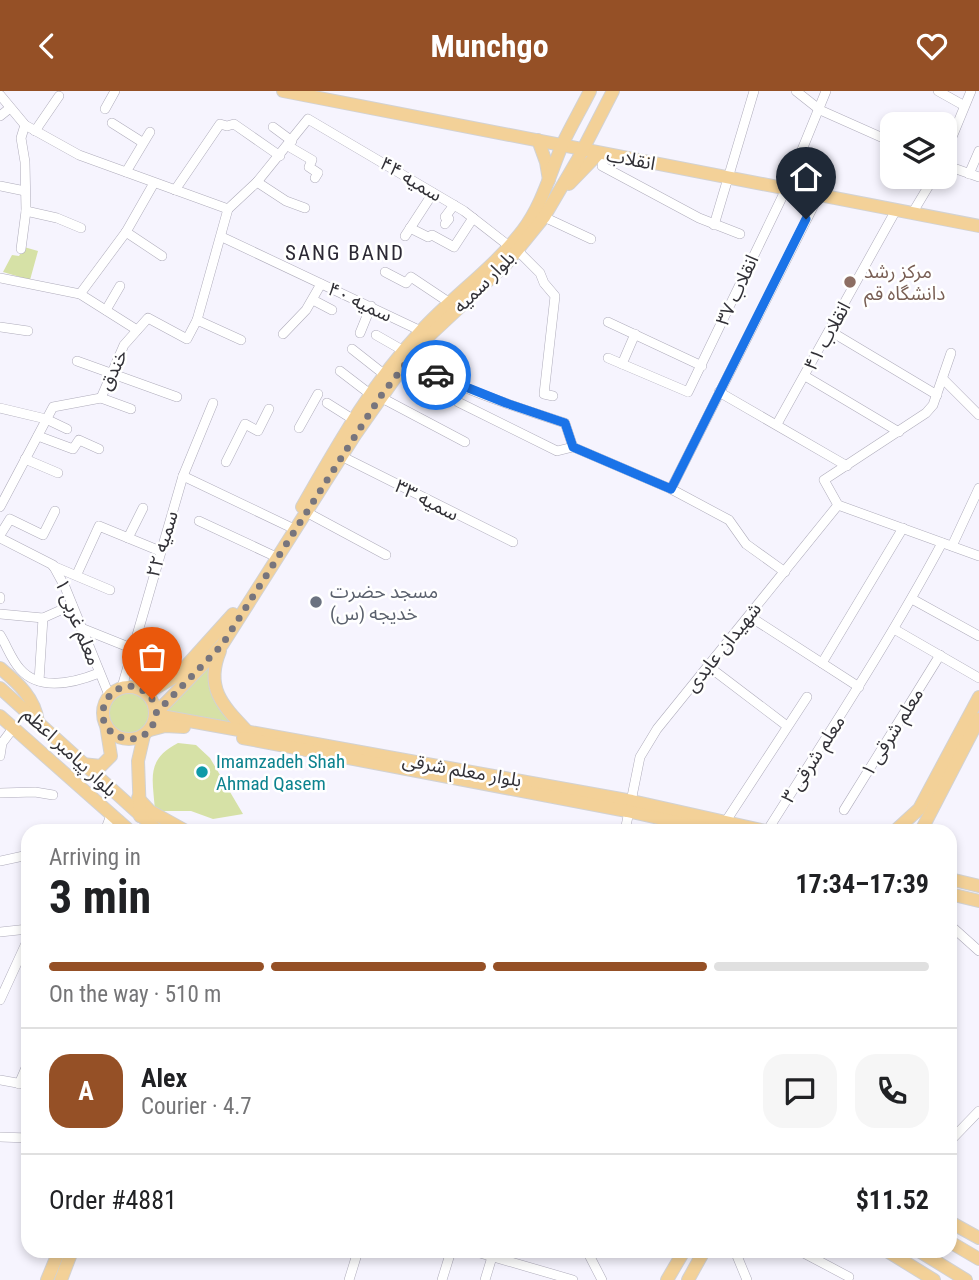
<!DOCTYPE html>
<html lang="en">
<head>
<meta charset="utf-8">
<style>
  body { margin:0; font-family:"Roboto Condensed","Noto Sans Arabic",sans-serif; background:#f6f6f6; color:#202124; height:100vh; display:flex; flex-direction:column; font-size:26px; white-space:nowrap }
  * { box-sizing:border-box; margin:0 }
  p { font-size:23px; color:#757577 }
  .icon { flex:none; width:38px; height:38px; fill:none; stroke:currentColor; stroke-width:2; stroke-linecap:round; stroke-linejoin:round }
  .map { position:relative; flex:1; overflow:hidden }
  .drawer { position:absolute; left:21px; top:733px; width:936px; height:434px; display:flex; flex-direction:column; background:#fff; border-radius:21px; box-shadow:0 4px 10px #0003 }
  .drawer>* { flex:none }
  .fabs { position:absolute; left:880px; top:21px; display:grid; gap:14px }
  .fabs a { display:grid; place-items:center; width:77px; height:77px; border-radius:14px; background:#fff; box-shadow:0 4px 10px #0003; font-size:35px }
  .pin { position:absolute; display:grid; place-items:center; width:60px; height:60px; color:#fff; margin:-72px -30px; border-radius:50% 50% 50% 0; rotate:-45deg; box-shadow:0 0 7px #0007 }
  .pin .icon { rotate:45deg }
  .courier { position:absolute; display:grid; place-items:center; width:70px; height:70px; margin:-35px; border:5px solid #1a73e8; border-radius:50%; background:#fff; color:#222; box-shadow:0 2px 9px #0007 }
  .overview em { font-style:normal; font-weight:700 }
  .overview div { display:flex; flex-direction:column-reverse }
  .overview { display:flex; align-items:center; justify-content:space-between; height:119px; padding:0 28px }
  h1 { font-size:46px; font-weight:700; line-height:52px }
  .bar { display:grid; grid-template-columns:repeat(4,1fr); gap:10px 7px; align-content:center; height:84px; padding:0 28px }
  .bar i { height:9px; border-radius:5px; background:#e0e0e0 }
  .bar .current { background:#955026 }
  .bar p { grid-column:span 4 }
  .line { display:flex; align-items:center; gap:18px; padding:0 28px; border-top:2px solid #e0e0e0 }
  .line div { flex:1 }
  .round { display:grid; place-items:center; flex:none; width:74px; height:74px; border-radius:21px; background:#f6f6f6 }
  header { display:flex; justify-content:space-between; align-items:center; height:91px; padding:0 28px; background:#955026; color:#fff; font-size:32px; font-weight:700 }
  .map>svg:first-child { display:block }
</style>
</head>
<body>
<header><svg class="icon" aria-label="back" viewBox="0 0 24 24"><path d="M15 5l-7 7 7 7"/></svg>Munchgo<svg class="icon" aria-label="heart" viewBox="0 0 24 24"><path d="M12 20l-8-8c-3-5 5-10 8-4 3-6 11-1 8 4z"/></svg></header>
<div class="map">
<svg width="979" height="1189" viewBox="0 0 979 1189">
  <rect width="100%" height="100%" fill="#f6f4fe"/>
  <g fill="#d6e1a6">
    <polygon points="24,156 38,160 30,189 3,181 12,164 19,165"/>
    <polygon points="222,554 214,592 246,639 156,623"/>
    <circle cx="130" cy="622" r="21"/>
    <path d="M178,652L196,654L210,667L243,723L213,728L191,720H155C153,688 145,669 178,652Z"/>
  </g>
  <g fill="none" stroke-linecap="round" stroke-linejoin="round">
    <defs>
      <g id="minor">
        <polyline points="796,0 820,19 892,51"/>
        <polyline points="938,0 963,14"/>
        <polyline points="0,4 25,34 79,64 228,118"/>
        <polyline points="105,18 115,0"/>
        <polyline points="0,25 10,17"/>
        <polyline points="112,32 142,51"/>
        <polyline points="273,36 292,50"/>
        <polyline points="35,40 59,5"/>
        <polyline points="288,55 312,69 309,76 318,82 315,87"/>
        <polyline points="605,63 602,75 699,127 740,143"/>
        <polyline points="945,63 971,0"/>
        <polyline points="945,74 979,86"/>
        <polyline points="126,81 150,41"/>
        <polyline points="969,83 979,60"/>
        <polyline points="257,91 286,110 305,117"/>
        <polyline points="0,95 25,100"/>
        <polyline points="175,99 220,33 227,35 234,33 280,65"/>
        <polyline points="26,120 57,127 81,137"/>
        <polyline points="913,121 934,86"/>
        <polyline points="544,126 591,148"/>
        <polyline points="445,133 449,128 445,126 454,114"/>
        <polyline points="714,134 754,0"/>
        <polyline points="410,137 428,146 432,144 454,156 473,127"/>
        <polyline points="126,141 162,165"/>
        <polyline points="405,145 433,102"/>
        <polyline points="222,146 421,240"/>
        <polyline points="21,158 26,120 25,71 21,47 25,34"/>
        <polyline points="517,159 540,182 544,192 555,205 544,303 553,305"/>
        <polyline points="385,181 406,192 411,186 450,212"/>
        <polyline points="0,187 80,203 137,239"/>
        <polyline points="80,203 126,141 154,92"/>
        <polyline points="313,209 332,219"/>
        <polyline points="106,219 120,195"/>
        <polyline points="197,229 228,118 257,91 308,28 464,120 509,155"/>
        <polyline points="608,231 702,275"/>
        <polyline points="0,236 28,240"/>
        <polyline points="830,240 937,304"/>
        <polyline points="360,242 371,215"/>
        <polyline points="283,243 306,219 321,193"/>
        <polyline points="376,244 404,260"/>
        <polyline points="352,258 385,284"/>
        <path d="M410,266C456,299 512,314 565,332L573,356"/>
        <polyline points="608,267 688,301 786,98 826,0"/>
        <polyline points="77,270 177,306"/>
        <polyline points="622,273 635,243"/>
        <polyline points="340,280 370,303"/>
        <polyline points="805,285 899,341"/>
        <polyline points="943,288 979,324"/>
        <polyline points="452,291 458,311 557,360 573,356 671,398 729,429 746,453 785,481"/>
        <polyline points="719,301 847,375"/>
        <polyline points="380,306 465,351"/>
        <polyline points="101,307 131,318"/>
        <polyline points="327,312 354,329"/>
        <polyline points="0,317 46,328 67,338"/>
        <polyline points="777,333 896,119"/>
        <polyline points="299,337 318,303"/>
        <polyline points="38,345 73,358 79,349 99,358"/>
        <polyline points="343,366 513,451"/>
        <polyline points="25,368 58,382"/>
        <polyline points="226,371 245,333 258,340 269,318"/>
        <polyline points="183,385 290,436"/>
        <polyline points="671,398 819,104"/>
        <polyline points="838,414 824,389 926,322 933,314 951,262"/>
        <polyline points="838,414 979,465"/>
        <polyline points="0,416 53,316 101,307 124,254 148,227 187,248 197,229 241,249"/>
        <polyline points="308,422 386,464"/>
        <polyline points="199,430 272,464"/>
        <polyline points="0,444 10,428 43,444 55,420"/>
        <polyline points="0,447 53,474 65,496 109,604"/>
        <polyline points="128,447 143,417"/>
        <polyline points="952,455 979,397"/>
        <polyline points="53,475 110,499"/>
        <polyline points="77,483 99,435 160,460"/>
        <polyline points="0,506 0,508"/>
        <polyline points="912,508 979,545"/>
        <polyline points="0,523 43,527 72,514"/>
        <polyline points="749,525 859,596"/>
        <polyline points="81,537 131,557"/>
        <polyline points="894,538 979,587"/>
        <path d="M0,544C7,555 11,568 20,578C40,601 74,592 99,582"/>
        <polyline points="822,572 903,437"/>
        <polyline points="708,575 787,635"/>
        <polyline points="39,590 43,527"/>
        <polyline points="122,596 183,385 213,312"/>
        <polyline points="0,665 2,652 14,636"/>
        <polyline points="0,702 35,701 53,704"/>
        <polyline points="844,719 940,564"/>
        <polyline points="726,730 807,606"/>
        <polyline points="105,740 111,724"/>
        <polyline points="625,740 640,666 657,638 838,414"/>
        <path d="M767,740C827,645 889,551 942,452"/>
        <polyline points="0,770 28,764"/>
        <polyline points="950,834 979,860"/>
        <polyline points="0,841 28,838"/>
        <polyline points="0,909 28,848"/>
        <polyline points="0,989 28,994"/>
        <polyline points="19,993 28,972"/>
        <polyline points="0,1046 28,1047"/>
        <polyline points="950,1050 979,1020"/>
        <polyline points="473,1160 573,1189"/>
        <polyline points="587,1160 602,1189"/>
        <polyline points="735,1160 747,1189"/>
        <polyline points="800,1160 849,1186"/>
        <polyline points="349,1189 358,1160"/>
        <polyline points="442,1189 451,1160"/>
        <polyline points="485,1189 492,1166"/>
      </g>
      <g id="major">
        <polyline points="283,0 979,135"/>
        <polyline points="538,49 546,71 549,89"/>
        <polyline points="569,93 599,62"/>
        <path d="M302,416C337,355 372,292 421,240C453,205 494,177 523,139C543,112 550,82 563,52C571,35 581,18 590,0"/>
        <path d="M220,560C205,596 222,614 246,639"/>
        <path d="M0,577C18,592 35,607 38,631"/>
        <circle cx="129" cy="622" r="26"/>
        <polyline points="0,597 158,740"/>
        <polyline points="147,602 178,584 233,523"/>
        <polyline points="156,622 222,554 355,344 400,280 430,244 506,173 544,126 578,68 613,0"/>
        <polyline points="156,624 632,710 766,740"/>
        <polyline points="0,625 130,740"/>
        <polyline points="150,639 165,635 184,636"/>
        <polyline points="243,647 627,720 717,740"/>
        <polyline points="82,673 101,675 111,665 106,634"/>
        <polyline points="138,707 150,720 186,740"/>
        <polyline points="140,725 138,670 144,644"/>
        <polyline points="895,740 919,718 979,606"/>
        <polyline points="921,740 979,628"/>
        <polyline points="950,788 979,795"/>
        <polyline points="950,803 979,810"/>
        <polyline points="950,1131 979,1147"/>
        <polyline points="950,1151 979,1168"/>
        <polyline points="887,1160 934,1189"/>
        <polyline points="919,1160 966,1189"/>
        <polyline points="47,1189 59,1160"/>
        <polyline points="61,1189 72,1160"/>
        <polyline points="667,1189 684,1160"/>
        <polyline points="688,1189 704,1160"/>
      </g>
    </defs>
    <use href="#minor" stroke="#afacbb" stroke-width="10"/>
    <use href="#major" stroke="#d2d2d3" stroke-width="14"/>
    <use href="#minor" stroke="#fff" stroke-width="9"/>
    <use href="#major" stroke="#f3d198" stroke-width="12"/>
  </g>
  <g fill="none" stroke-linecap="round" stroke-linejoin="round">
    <path stroke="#77757d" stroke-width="7" stroke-dasharray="0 12.6" d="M152,608C145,599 135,593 123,596C116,598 109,604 106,610C88,647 151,667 156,622L222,554L380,306L410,267L436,284"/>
    <polyline stroke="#1a73e8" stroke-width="9" points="436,284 506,312 565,332 573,356 671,398 806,128"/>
  </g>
  <circle fill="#8d6e63" stroke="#fff" stroke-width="2.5" cx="850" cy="191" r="7"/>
  <circle fill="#6b7280" stroke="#fff" stroke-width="2.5" cx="316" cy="511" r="7"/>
  <circle fill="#0f9aa8" stroke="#fff" stroke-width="2.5" cx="202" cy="681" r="7"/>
  <g text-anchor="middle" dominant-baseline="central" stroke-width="5" stroke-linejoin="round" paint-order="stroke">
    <g font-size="19" fill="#323137" stroke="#fff">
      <text transform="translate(631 68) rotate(11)">انقلاب</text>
      <text transform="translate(411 88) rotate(31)">سمیه ۴۴</text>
      <text transform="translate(484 191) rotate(-45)">بلوار سمیه</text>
      <text transform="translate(737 199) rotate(-65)">انقلاب ۳۷</text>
      <text transform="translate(360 211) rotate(25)">سمیه ۴۰</text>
      <text transform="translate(827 245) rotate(-61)">انقلاب ۴۱</text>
      <text transform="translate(113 279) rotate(-65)">خندق</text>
      <text transform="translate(427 409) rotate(27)">سمیه ۳۳</text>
      <text transform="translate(162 453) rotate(-73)">سمیه ۲۲</text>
      <text transform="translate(78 531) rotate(68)">معلم غربی ۱</text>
      <text transform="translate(723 556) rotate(-51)">شهیدان عابدی</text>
      <text transform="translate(892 641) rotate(-58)">معلم شرقی ۱</text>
      <text transform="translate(70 661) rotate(43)">بلوار پیامبر اعظم</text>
      <text transform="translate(813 668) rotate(-57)">معلم شرقی ۳</text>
      <text transform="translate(462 679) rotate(10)">بلوار معلم شرقی</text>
    </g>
    <g font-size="19" fill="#785e54" stroke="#fff" text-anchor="start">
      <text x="864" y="180">مرکز رشد<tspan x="864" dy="22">دانشگاه قم</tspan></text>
    </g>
    <g font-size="19" fill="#5b616d" stroke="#fff" text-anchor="start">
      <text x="330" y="500">مسجد حضرت<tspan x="330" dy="22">خدیجه (س)</tspan></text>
    </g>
    <g font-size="19" fill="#0d838f" stroke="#fff" text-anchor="start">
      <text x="216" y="670">Imamzadeh Shah<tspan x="216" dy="22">Ahmad Qasem</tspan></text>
    </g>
    <g font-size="21" letter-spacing="2" fill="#2b2834" stroke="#fff">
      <text x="345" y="162">SANG BAND</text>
    </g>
  </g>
</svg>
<div class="fabs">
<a><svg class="icon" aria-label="layers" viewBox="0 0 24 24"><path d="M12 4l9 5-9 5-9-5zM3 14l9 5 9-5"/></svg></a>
</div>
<div class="pin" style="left:152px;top:608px;background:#ea580c"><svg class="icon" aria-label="bag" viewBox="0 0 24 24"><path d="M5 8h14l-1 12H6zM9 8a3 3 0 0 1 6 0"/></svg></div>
<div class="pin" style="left:806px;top:128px;background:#1f2937"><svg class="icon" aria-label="home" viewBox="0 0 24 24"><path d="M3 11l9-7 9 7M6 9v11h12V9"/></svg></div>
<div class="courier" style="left:436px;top:284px"><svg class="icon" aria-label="car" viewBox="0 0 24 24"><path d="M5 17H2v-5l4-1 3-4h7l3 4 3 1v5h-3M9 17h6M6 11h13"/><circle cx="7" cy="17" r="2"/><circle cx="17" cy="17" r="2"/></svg></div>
<section class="drawer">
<div class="overview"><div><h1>3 min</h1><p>Arriving in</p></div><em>17:34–17:39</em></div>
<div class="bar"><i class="current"></i><i class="current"></i><i class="current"></i><i></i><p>On the way · 510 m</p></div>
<div class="line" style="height:126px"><b class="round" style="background:#955026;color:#fff">A</b><div><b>Alex</b><p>Courier · 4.7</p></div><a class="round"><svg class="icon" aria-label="chat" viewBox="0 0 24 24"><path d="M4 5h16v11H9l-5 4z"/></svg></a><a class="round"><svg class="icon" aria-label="phone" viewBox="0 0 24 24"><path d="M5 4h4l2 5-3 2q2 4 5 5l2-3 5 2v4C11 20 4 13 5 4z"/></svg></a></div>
<div class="line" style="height:91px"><div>Order #4881</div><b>$11.52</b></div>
</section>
</div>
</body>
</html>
